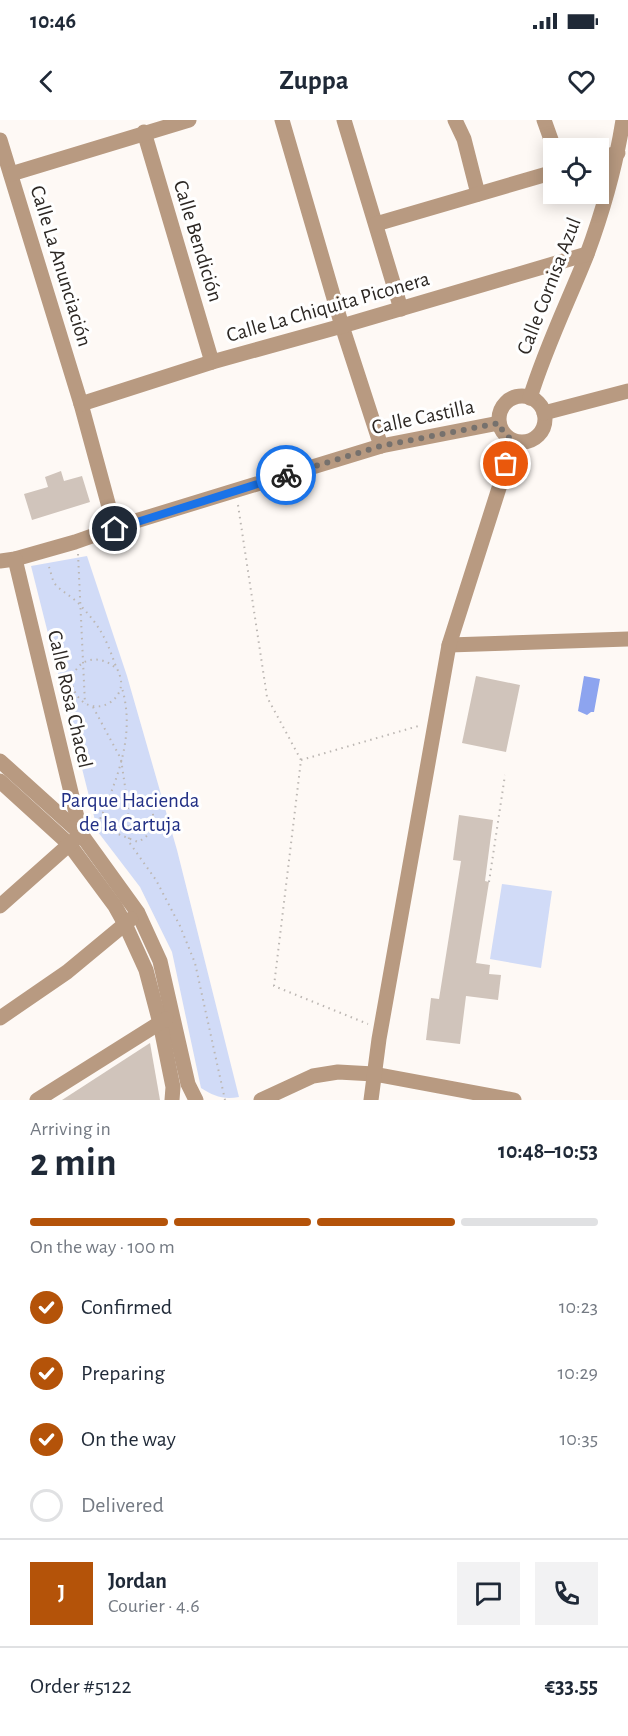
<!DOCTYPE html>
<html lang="en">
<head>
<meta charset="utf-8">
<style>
  body { margin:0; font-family:"Alegreya Sans",sans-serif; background:#f2f2f3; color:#1f2937; height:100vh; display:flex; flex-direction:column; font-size:22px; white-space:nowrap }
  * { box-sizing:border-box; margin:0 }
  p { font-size:20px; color:#747a83 }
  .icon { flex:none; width:33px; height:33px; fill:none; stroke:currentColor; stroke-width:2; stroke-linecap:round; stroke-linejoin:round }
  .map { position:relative; height:980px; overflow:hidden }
  .panel { display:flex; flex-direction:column; background:#fff; flex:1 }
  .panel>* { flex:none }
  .controls { position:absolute; left:543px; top:18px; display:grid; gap:12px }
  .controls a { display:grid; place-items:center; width:66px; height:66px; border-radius:0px; background:#fff; box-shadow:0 3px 15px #0003; font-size:30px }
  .pin { position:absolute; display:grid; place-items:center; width:51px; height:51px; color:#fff; margin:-26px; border:3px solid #fff; border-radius:50%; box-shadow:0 2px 6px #0007 }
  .courier { position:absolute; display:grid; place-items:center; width:60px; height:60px; margin:-30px; border:4px solid #1a73e8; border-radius:50%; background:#fff; color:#222; box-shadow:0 2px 8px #0007 }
  .overview em { font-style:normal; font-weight:700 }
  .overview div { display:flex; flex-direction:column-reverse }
  .overview { display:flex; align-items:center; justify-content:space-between; height:102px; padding:0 30px }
  h1 { font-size:39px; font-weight:700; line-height:45px }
  .bar { display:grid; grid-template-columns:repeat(4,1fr); gap:9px 6px; align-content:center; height:72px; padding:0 30px }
  .bar i { height:8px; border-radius:4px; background:#e0e1e3 }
  .bar .on { background:#b45309 }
  .bar p { grid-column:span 4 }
  .line { display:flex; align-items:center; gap:15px; padding:0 30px; border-top:2px solid #e0e1e3 }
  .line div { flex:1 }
  .round { display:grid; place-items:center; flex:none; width:63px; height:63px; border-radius:0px; background:#f2f2f3 }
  ol { padding:0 30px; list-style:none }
  li { display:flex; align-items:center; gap:18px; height:66px }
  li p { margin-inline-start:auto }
  li .icon { padding:6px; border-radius:50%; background:#b45309; color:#fff; stroke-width:4 }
  li:last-child { color:#747a83 }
  li i { width:33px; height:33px; border:3px solid #e0e1e3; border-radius:50% }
  .status { display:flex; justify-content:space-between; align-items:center; height:42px; padding:0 30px; background:#fff; direction:ltr }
  .status svg { height:16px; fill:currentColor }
  header { display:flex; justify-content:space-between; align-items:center; height:78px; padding:0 30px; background:#fff; font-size:27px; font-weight:700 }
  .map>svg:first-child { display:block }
</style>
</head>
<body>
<div class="status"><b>10:46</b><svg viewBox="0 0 49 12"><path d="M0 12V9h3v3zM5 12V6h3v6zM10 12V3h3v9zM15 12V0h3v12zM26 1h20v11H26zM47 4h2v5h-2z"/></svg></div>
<header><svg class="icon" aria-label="back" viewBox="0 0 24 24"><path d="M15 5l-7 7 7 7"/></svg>Zuppa<svg class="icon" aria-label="heart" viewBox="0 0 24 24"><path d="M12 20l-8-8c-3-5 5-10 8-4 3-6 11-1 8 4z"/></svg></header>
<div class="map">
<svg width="628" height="980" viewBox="0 0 628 980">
  <rect width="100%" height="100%" fill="#fef9f5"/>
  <g fill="#d1dbf7">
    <path d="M87,436L127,556L177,730L239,977C223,980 214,976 201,968L172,832L140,767L98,712L31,446Z"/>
    <polygon points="502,764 552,771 541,848 490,839"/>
  </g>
  <polygon fill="#8da4ef" points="584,556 600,559 594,592 591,592 587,595 578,591"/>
  <g fill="#d0c4bb">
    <polygon points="61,351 64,361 82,356 90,382 32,400 24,374 48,367 45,357"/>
    <polygon points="476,556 520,565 506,632 462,623"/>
    <polygon points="459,695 493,700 485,761 489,762 476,843 490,845 489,854 501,855 498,880 466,876 460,924 426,920 431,878 439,879 461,741 453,740"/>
    <polygon points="150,923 160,980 62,980"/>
  </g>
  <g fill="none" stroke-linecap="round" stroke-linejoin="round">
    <g stroke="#bcb7b3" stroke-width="2" stroke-dasharray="1.5 4.5" stroke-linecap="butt">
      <polyline points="238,385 267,577 301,640 274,866 368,904"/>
      <polyline points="78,434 85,584"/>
      <path d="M49,447C51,452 52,460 55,464C62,472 73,477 80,485C99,505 106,518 115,544C118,551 122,558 121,566C118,584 96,593 82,581C57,559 86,522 117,549"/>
      <polyline points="93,587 121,639 128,687 129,722 156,760 180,806 195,843 225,980"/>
      <polyline points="301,640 422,605"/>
      <path d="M99,701L113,712L138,722C156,712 155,702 151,684C129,671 126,676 105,686"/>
      <path d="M91,706L99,701L102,695C119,654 135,613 122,568"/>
      <polyline points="489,762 505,655"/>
    </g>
    <g stroke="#b89a81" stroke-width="15">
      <polyline points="282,0 342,206 381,326"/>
      <polyline points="344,0 401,189"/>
      <polyline points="455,0 464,19 478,74"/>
      <polyline points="544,0 554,28"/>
      <polyline points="144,12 212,242"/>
      <polyline points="0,20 81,284 115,409"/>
      <polyline points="598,38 618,33"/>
      <polyline points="11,54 189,0"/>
      <polyline points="376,104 554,52"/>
      <circle cx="522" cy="299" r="23"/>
      <path d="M530,278C545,229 567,184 586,137C602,94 616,45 623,0"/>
      <polyline points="81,284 212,242 342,206 587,134"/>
      <polyline points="544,293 628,271"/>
      <polyline points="0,441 15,439 75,422 129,403 381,326 499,303"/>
      <polyline points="449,525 628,519"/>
      <polyline points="0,641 81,714 138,793 160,841 188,964 196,980"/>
      <polyline points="0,661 69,724 115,786 125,804 146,850 160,903 173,967 172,980"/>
      <polyline points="0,786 81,714 15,439"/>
      <polyline points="0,898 67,852 131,799"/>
      <polyline points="37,980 166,899"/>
      <polyline points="261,980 313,956 338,952 374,954 514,980"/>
      <polyline points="371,980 379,919 449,525 514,321"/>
    </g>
  </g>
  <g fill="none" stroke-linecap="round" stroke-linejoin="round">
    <polyline stroke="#76716d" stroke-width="6" stroke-dasharray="0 10.8" points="286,355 381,326 499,303 504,314 514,321 506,344"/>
    <polyline stroke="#1a73e8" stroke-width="8" points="115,409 286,355"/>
  </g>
  <g text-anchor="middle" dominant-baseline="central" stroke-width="6" stroke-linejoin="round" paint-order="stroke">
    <g font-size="21" fill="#2d2824" stroke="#fff">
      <text transform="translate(198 121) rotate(73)">Calle Bendición</text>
      <text transform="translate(61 146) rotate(73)">Calle La Anunciación</text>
      <text transform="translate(549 166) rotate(-69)">Calle Cornisa Azul</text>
      <text transform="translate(328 187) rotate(-16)">Calle La Chiquita Piconera</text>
      <text transform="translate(423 297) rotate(-12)">Calle Castilla</text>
      <text transform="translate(70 579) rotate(77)">Calle Rosa Chacel</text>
    </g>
    <g font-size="21" fill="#223085" stroke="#fff">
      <text x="130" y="680">Parque Hacienda<tspan x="130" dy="24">de la Cartuja</tspan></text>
    </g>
  </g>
</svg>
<div class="controls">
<a><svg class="icon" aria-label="locate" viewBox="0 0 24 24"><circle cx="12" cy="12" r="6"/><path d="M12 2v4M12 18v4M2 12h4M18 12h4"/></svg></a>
</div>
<div class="pin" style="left:506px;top:344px;background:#ea580c"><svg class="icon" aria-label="bag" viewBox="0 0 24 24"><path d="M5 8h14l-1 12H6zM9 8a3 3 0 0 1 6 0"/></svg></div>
<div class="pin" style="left:115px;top:409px;background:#1f2937"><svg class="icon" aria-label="home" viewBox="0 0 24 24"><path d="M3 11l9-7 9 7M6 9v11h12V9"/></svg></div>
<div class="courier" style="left:286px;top:355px"><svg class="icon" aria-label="bike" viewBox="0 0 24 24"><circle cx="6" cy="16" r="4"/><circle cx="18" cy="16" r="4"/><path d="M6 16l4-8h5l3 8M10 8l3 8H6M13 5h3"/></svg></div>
</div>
<section class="panel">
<div class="overview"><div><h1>2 min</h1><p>Arriving in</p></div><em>10:48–10:53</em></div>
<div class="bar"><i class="on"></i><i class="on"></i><i class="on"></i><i></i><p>On the way · 100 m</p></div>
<ol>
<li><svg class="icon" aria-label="check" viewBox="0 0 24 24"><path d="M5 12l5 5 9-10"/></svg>Confirmed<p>10:23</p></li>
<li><svg class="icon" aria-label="check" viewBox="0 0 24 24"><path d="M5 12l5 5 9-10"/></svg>Preparing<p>10:29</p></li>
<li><svg class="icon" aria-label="check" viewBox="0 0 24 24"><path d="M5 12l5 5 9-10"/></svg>On the way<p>10:35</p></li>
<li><i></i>Delivered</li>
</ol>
<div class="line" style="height:108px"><b class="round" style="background:#b45309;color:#fff">J</b><div><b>Jordan</b><p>Courier · 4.6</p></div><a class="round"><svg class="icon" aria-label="chat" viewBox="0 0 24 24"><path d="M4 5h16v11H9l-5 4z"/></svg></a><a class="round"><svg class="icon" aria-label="phone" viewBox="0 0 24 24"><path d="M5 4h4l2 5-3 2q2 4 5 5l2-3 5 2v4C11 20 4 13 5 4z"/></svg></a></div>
<div class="line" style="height:78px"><div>Order #5122</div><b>€33.55</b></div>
</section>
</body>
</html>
